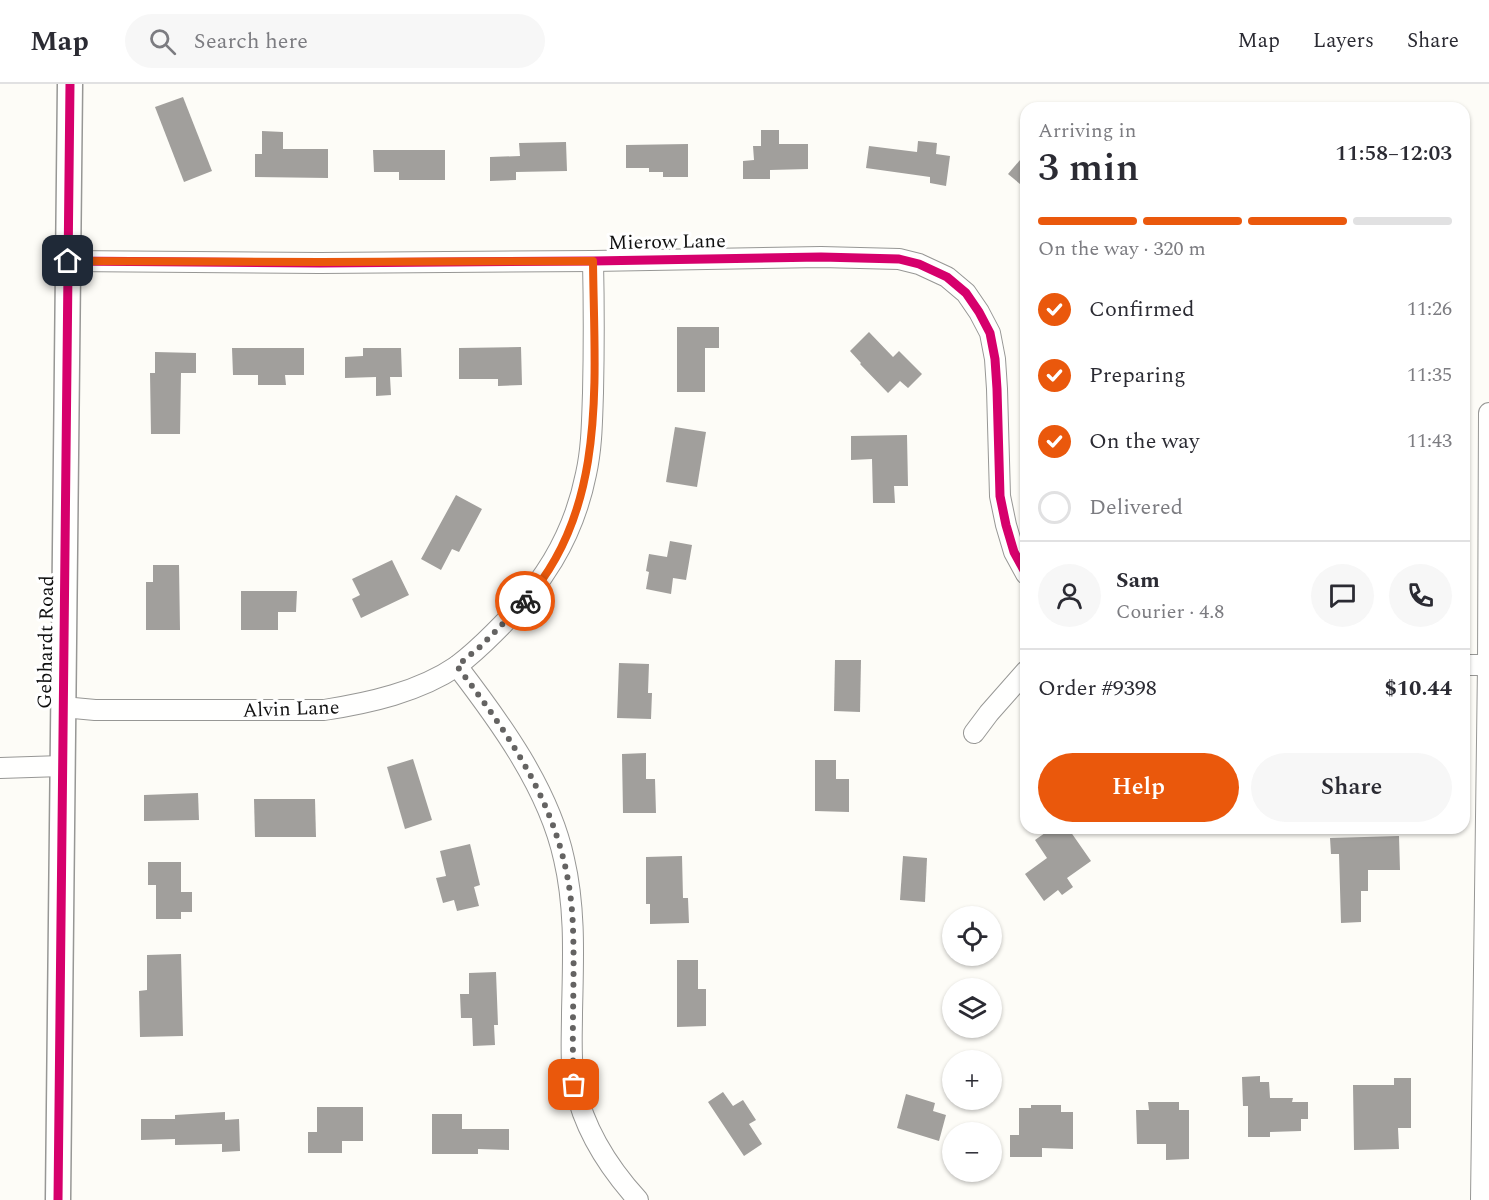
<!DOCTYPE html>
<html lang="en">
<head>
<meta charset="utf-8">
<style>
  body { margin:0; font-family:Spectral,serif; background:#f7f7f7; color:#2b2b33; height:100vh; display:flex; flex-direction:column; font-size:22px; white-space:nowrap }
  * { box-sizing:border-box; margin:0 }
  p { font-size:20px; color:#7c7c81 }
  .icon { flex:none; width:33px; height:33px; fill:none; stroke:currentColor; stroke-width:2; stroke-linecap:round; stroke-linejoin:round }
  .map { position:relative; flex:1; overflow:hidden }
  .panel { position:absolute; left:1020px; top:18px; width:450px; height:732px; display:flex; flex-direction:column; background:#fff; border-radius:18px; box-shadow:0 2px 4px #0004 }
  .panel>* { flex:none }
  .tools { position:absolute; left:942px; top:822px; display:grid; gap:12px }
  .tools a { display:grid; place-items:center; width:60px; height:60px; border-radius:50%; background:#fff; box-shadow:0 2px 4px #0004; font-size:30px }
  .pin { position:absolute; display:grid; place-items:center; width:51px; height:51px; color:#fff; margin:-26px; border-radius:12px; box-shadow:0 3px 9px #0006 }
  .courier { position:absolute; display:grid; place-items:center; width:60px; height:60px; margin:-30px; border:4px solid #ea580c; border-radius:50%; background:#fff; color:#222; box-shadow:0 2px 8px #0007 }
  .head em { font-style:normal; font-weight:600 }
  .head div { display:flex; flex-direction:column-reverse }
  .head { display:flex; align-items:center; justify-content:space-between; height:102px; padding:0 18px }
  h1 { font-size:39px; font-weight:600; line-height:45px }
  .bar { display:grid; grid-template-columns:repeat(4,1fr); gap:9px 6px; align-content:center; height:72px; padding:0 18px }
  .bar i { height:8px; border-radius:4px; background:#e1e1e2 }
  .bar .selected { background:#ea580c }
  .bar p { grid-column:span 4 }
  .line { display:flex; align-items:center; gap:15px; padding:0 18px; border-top:2px solid #e1e1e2 }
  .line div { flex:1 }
  .round { display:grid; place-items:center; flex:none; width:63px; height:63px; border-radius:32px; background:#f7f7f7 }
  ol { padding:0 18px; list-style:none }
  li { display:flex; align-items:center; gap:18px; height:66px }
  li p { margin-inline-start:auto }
  li .icon { padding:6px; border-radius:50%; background:#ea580c; color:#fff; stroke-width:4 }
  li:last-child { color:#7c7c81 }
  li i { width:33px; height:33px; border:3px solid #e1e1e2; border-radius:50% }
  .button { display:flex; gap:12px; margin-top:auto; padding:12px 18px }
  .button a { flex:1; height:69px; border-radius:36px; background:#ea580c; color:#fff; font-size:24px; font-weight:600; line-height:69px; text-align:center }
  .button a+a { background:#f7f7f7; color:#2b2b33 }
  header { display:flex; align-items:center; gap:36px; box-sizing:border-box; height:84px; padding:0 30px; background:#fff; border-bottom:2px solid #e1e1e2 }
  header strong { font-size:28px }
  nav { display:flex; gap:33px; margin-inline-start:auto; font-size:21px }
  .search { width:420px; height:54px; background:#f7f7f7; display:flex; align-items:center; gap:15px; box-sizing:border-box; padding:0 21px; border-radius:33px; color:#7c7c81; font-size:22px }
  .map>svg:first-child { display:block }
</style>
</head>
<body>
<header>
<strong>Map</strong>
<div class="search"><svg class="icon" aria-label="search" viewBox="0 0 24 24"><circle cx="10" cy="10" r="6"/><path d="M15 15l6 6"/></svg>Search here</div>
<nav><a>Map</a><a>Layers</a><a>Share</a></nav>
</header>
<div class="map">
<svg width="1489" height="1116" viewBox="0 0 1489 1116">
  <rect width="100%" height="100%" fill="#fdfcf7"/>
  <g fill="#a19f9c">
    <polygon points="183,13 212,87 184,98 155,23"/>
    <polygon points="761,46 779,46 779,60 808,60 808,85 770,86 770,95 743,95 743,77 754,76 753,62 761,62"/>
    <polygon points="262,47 283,48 283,65 328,65 328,94 255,93 255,70 262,70"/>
    <polygon points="918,57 937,59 936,70 950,72 946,102 930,99 930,93 866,84 869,62 917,68"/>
    <polygon points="566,58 567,87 516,88 516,96 490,97 490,73 520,72 519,59"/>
    <polygon points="688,60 688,93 663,93 663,88 649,88 649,84 626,84 626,61"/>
    <polygon points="373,66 445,66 445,96 399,96 399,88 374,88"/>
    <polygon points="1026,69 1026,105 1008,90"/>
    <polygon points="677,243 719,243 719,264 705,264 705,308 677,308"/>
    <polygon points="869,248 893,273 899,267 922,290 908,304 900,297 888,309 860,280 861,279 850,267"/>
    <polygon points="521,263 522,301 498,302 498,295 459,295 459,264"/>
    <polygon points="232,264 304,264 304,291 285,291 286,301 258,301 258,291 233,291"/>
    <polygon points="363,264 401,264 402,293 390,293 391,311 376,312 376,293 345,294 345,273 363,272"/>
    <polygon points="155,268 196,269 196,289 181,289 180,350 151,350 150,289 155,289"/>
    <polygon points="675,343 706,348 697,403 666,398"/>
    <polygon points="907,351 908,402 894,402 895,419 873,419 872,375 851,376 851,352"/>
    <polygon points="456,411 482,425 459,468 452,465 441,486 421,475"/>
    <polygon points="670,457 692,461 686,496 673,494 671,510 646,505 649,488 646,487 649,470 667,473"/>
    <polygon points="392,476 409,511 361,534 352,515 360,511 352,495"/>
    <polygon points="153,481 179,481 180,546 146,546 146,498 153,498"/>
    <polygon points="241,507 297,507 296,528 278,528 278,546 241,546"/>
    <polygon points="835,576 861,576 860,628 834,627"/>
    <polygon points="619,579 649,580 648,609 652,609 651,635 617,634"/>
    <polygon points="646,669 646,695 655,695 656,729 623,729 622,670"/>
    <polygon points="413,675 432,736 405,745 387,683"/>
    <polygon points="815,676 836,676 836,695 849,695 849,728 815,727"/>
    <polygon points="198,709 199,736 144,737 144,711"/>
    <polygon points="254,715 315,715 316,753 255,753"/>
    <polygon points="1052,744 1068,744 1091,777 1067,794 1073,803 1062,811 1058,806 1044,817 1025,790 1047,774 1035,756"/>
    <polygon points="1399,752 1400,786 1368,786 1368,807 1361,807 1361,838 1341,839 1339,770 1331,770 1330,754"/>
    <polygon points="470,760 480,801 474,803 479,822 457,827 454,816 443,819 436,794 446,792 440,767"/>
    <polygon points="682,772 683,814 688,814 689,839 650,840 650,820 646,820 646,773"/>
    <polygon points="903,772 927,774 925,818 900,816"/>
    <polygon points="148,778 181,778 181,808 192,808 192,828 181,828 181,835 156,835 156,801 148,801"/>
    <polygon points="181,870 183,952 140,953 139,907 147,906 147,871"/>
    <polygon points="677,876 698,876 698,905 706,905 706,942 677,943"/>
    <polygon points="496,888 498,941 494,941 495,961 473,962 472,934 461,934 460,910 469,910 469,889"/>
    <polygon points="1260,992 1260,998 1269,998 1270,1014 1293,1014 1292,1018 1308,1018 1308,1035 1301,1035 1301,1047 1270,1048 1270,1053 1248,1053 1248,1022 1243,1022 1242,993"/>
    <polygon points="1394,994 1411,994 1411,1044 1398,1044 1399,1065 1354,1066 1353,1001 1394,1001"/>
    <polygon points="723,1008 733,1022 743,1016 756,1036 749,1040 762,1060 744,1072 708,1018"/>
    <polygon points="906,1010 935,1019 933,1027 946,1031 939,1057 897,1044"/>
    <polygon points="1148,1018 1179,1018 1179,1026 1189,1026 1189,1075 1166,1076 1166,1060 1137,1060 1136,1026 1149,1026"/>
    <polygon points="1031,1021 1061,1021 1061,1028 1073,1028 1073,1065 1042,1064 1042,1073 1010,1073 1010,1051 1019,1051 1019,1024 1031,1024"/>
    <polygon points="317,1023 363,1023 363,1057 342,1057 342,1069 308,1069 308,1048 317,1048"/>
    <polygon points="225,1028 225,1036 239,1035 240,1067 222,1068 222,1060 175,1061 175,1055 141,1056 141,1035 175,1035 175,1031"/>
    <polygon points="432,1030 462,1030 462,1045 509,1045 509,1066 478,1065 478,1070 432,1070"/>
  </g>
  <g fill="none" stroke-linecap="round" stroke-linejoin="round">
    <defs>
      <g id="minor">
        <polyline points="68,177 320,179 593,177 821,173 899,175 919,180 947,193 966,209 979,228 990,249 995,275 997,305 1000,412 1006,441 1014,468 1026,490"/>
        <polyline points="1464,581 1489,581"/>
        <path d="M457,582C500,638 549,705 564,775C576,826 573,878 572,929C572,953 570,979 575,1002C584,1045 609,1084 638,1116"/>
        <path d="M63,623L95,626H324C369,619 419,608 457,582C470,572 483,560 494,549C541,503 573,455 586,390C592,363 592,336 593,309C594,265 594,221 593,177"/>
        <polyline points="974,649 989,629 1026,587"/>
        <polyline points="0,684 62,682"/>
        <polyline points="1481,1116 1488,581 1489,329"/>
      </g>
      <polyline id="tertiary" points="58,1116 70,0"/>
    </defs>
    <use href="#minor" stroke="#979795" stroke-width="22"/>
    <use href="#tertiary" stroke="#979795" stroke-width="27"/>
    <use href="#minor" stroke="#fffffe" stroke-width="20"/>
    <use href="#tertiary" stroke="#fffffe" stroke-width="24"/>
    <defs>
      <g id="cycleway">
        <polyline points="68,177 320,179 593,177 821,173 899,175 919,180 947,193 966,209 979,228 990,249 995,275 997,305 1000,412 1006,441 1014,468 1026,490"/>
        <polyline points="58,1116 70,0"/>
      </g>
    </defs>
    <use href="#cycleway" stroke="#fff" stroke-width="13"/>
    <use href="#cycleway" stroke="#d6006c" stroke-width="9"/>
  </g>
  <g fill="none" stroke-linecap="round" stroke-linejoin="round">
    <path stroke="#646362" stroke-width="6" stroke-dasharray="0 10.8" d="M525,517L481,562L457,582C519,664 570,739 573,845C575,897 571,949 574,1001"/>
    <path stroke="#ea580c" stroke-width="8" d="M68,177L320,178L593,177C594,292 609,425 525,517"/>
  </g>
  <g text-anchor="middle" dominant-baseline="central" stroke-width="6" stroke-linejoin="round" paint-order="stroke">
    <g font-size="20" fill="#111" stroke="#fff">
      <text transform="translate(667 158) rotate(-1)">Mierow Lane</text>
      <text transform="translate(46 558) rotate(-89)">Gebhardt Road</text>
      <text transform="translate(291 625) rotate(-2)">Alvin Lane</text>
    </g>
  </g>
</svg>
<div class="tools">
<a><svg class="icon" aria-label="locate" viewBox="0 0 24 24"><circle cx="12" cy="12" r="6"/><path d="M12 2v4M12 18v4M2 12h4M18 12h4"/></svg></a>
<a><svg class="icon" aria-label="layers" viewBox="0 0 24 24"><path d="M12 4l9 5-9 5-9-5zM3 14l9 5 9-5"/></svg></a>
<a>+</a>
<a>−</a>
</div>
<div class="pin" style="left:574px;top:1001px;background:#ea580c"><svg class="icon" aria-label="bag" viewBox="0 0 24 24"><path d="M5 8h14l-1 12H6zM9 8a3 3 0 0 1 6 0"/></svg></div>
<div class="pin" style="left:68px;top:177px;background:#1f2937"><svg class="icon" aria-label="home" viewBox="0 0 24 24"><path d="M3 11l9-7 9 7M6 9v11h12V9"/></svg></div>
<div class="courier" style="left:525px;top:517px"><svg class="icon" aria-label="bike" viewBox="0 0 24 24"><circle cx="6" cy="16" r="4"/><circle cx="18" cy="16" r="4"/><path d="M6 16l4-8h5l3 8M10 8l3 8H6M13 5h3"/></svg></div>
<section class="panel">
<div class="head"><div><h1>3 min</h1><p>Arriving in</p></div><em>11:58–12:03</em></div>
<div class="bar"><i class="selected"></i><i class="selected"></i><i class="selected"></i><i></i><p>On the way · 320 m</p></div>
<ol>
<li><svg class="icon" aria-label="check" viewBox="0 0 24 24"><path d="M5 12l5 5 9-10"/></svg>Confirmed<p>11:26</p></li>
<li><svg class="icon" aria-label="check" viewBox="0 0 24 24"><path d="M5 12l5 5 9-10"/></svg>Preparing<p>11:35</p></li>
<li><svg class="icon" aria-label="check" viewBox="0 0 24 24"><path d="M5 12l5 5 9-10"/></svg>On the way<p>11:43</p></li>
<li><i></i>Delivered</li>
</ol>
<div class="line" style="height:108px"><a class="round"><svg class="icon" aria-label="person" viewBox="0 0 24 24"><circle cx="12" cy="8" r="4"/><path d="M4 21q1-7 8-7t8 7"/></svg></a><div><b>Sam</b><p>Courier · 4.8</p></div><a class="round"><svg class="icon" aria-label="chat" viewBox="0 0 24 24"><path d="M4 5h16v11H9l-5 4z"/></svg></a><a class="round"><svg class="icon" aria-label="phone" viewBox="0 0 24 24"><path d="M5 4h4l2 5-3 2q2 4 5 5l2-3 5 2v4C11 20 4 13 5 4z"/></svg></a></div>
<div class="line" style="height:78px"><div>Order #9398</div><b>$10.44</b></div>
<div class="button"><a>Help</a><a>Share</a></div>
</section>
</div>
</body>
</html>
